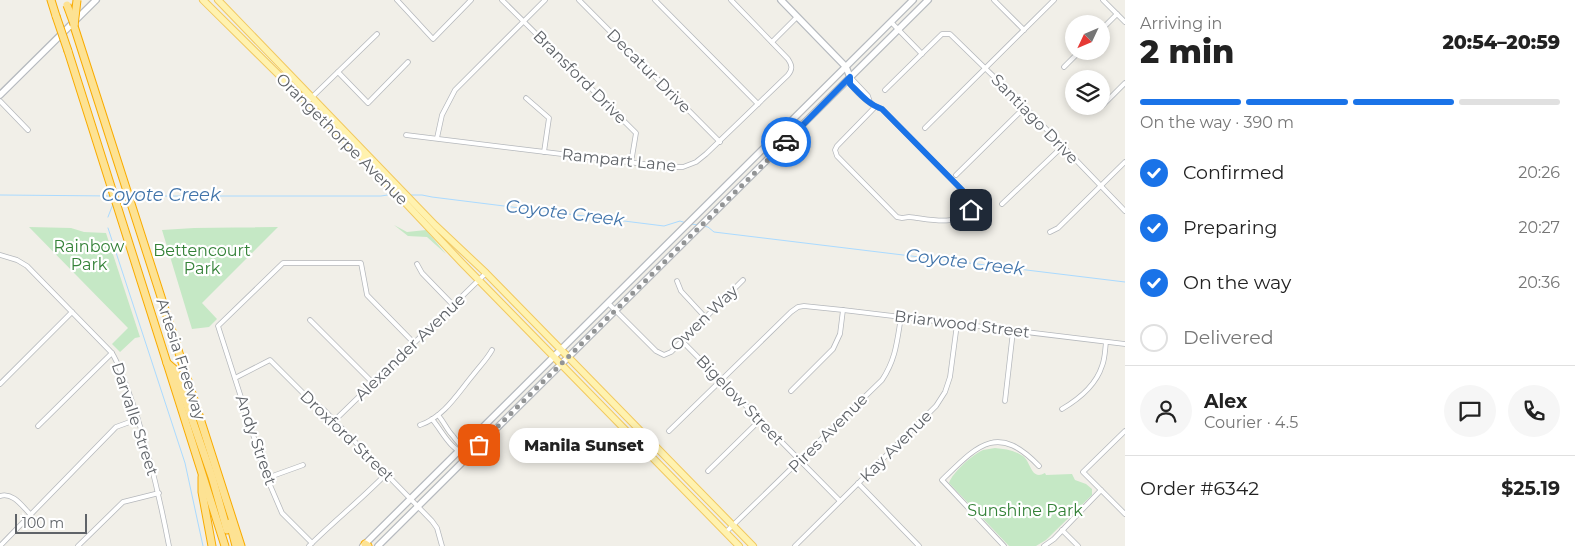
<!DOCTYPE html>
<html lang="en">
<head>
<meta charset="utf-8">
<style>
  body { margin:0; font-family:Montserrat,sans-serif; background:#f6f6f6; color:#222; height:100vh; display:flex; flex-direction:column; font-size:19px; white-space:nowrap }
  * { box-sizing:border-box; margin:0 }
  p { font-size:16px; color:#767676 }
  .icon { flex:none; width:28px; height:28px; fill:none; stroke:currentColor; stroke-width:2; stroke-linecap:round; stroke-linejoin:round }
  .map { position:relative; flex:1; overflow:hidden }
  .side { display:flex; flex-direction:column; background:#fff; width:450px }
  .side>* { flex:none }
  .needle { width:32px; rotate:226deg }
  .buttons { position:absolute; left:1065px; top:15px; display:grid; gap:10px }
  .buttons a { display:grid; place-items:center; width:45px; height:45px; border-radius:50%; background:#fff; box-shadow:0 2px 8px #0003; font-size:25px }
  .scale { position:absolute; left:15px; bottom:12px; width:72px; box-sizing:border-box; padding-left:5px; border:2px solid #5f6368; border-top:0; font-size:14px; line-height:18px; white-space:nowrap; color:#5f6368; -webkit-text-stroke:4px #fff; paint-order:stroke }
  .pin { position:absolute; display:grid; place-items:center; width:42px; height:42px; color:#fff; margin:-21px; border-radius:10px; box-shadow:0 2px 8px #0006 }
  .courier { position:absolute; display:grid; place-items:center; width:50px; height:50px; margin:-25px; border:4px solid #1a73e8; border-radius:50%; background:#fff; color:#222; box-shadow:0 1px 6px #0007 }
  .bubble { position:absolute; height:35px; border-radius:18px; background:#fff; box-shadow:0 2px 8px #0003; font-size:16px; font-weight:800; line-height:35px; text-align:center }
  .head em { font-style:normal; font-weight:800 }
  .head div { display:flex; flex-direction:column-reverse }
  .head { display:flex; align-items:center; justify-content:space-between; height:85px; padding:0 15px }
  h1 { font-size:32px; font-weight:800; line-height:38px }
  .bar { display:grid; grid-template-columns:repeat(4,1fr); gap:8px 5px; align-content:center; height:60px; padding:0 15px }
  .bar i { height:6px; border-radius:4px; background:#e0e0e0 }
  .bar .current { background:#1a73e8 }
  .bar p { grid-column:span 4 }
  .line { display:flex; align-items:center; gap:12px; padding:0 15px; border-top:1px solid #e0e0e0 }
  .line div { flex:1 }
  .round { display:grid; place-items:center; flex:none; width:52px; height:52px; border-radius:26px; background:#f6f6f6 }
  ol { padding:0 15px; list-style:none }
  li { display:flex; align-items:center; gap:15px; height:55px }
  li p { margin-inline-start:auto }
  li .icon { padding:5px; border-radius:50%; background:#1a73e8; color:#fff; stroke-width:4 }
  li:last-child { color:#767676 }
  li i { width:28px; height:28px; border:2px solid #e0e0e0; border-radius:50% }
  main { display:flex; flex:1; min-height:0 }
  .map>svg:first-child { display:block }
</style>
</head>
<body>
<main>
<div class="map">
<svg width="1125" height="546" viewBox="0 0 1125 546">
  <rect width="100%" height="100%" fill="#f1efe8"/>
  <g fill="#c5e8c5">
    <polygon points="394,225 407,232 426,230 446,254 427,237 408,236"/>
    <polygon points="29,227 71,228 84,232 106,233 140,337 135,338 120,352 112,344 128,328"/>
    <polygon points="278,227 202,303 217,319 209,327 192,329 162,230 194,228"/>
    <path d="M995,448C1005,449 1014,450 1023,456C1031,462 1031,481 1045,473L1046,475L1072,474L1075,480L1086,484L1092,489V495L1046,540L1036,546H1009L949,483C952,473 973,454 983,450C987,449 991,449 995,448Z"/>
  </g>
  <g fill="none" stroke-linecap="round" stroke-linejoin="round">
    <g stroke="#aadaff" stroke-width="1">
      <polyline points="0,195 112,196"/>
      <polyline points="411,195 422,195 432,197 664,226 680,221 686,223"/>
      <polyline points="131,196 381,196 394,194"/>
      <polyline points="108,217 113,204"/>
      <polyline points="690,224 699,225"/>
      <polyline points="702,226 708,227 714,232 1125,282"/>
      <polyline points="108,228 185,463 203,546"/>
    </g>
    <defs>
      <g id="street">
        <polyline points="397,0 433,39 471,0"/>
        <polyline points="502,0 636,133 631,163"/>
        <polyline points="579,0 720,142"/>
        <polyline points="655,0 758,104"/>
        <polyline points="994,0 1024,30"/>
        <polyline points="1103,0 1125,22"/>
        <polyline points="891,22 922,54"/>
        <polyline points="1101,30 1117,14"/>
        <polyline points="772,42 797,17"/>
        <polyline points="1064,67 1080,51"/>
        <polyline points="338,72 368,103 408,62"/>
        <path d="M850,77V84C859,95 869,105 882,109L970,198L972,207C958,228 930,219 909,217L902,218L897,217L837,156L835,150L837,146L875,107"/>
        <polyline points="850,77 868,96 870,102"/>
        <polyline points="885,90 942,34 950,34 1025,107 1125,211"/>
        <polyline points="526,98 549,118 544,152"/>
        <polyline points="0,101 28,130"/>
        <polyline points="306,103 377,34"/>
        <polyline points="1102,106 1125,83"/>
        <polyline points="925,128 1054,0"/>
        <path d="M406,135L669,167H683L696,162L706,154L788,75C793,69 792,65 788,59L731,0"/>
        <polyline points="437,138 442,115 455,90 545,0"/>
        <polyline points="956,175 1025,107"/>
        <polyline points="1002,204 1063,146"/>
        <polyline points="1050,232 1058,228 1125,162"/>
        <path d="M0,255L17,260L27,266L112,353C122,370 127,388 134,407C149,452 160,499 169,546"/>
        <polyline points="417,264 422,273 453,305"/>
        <polyline points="677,281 681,291 705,317"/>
        <polyline points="608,303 656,351 664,355 671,352 743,280"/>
        <polyline points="310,320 373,383"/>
        <polyline points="682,341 840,501"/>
        <polyline points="235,378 270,360 310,400 324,410 432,521 437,528 442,546"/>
        <polyline points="0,384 72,312"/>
        <polyline points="791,391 833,349 840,334 843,310"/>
        <polyline points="1005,401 1013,331"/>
        <path d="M1062,409C1079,399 1096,385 1102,366C1105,359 1105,350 1106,342"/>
        <path d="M438,415C444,422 447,430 453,436C459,445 463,445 468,457"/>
        <path d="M432,419C445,435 448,447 468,456"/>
        <polyline points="334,421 486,273"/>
        <path d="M420,425C444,417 458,393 473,375C480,366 487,359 492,350"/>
        <polyline points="38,426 112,353"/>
        <polyline points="669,431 791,312 798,307 804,306 843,310 1125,344"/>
        <polyline points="1125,431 1083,472 1125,514"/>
        <polyline points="708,471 760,420"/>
        <polyline points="267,478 303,465"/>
        <polyline points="858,483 919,546"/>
        <path d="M0,496C13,492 22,506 30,514"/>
        <polyline points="1062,530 1078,546"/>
        <path d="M726,532L882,380C896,359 897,341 901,317"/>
        <polyline points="312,543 282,513 267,478 218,326 283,263 361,263 367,295 414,343"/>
        <polyline points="0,546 116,427 138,419"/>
        <polyline points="78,546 123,502 159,493"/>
        <path d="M309,546C334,521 362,499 387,473"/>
        <polyline points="795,546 936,406 945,392 950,377 957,324"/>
        <path d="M1004,546L942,480C977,446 997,422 1039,466"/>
        <polyline points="1044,546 1054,539 1101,490"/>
      </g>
      <g id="secondary">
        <polyline points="781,0 846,67 850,77"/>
        <polyline points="0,95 96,0"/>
        <polyline points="363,546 913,0"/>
        <polyline points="378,546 928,0"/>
      </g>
      <g id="primary">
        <polyline points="203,0 364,159 462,263 739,546"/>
        <polyline points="218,0 435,225 486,273 753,546"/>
      </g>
      <g id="highway">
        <polyline points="51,0 56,16"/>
        <polyline points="74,26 241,546"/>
        <polyline points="68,51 225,546"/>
        <polyline points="167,363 175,370 212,477 227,530"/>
        <polyline points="202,477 202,492 212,546"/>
        <polyline points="230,523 236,546"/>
        <polyline points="365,544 368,546"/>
      </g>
    </defs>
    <use href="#street" stroke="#b5b8bc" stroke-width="5.5"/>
    <use href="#secondary" stroke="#b6babf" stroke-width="8"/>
    <use href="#primary" stroke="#f2c960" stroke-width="8"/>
    <use href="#highway" stroke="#f9ab00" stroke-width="9"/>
    <use href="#street" stroke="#fff" stroke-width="4"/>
    <use href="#secondary" stroke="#fff" stroke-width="5.5"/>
    <use href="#primary" stroke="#fff2af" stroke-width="6"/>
    <use href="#highway" stroke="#fde293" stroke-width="7"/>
    <defs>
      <g id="highway-bridge">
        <polyline points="67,5 74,24"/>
        <polyline points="56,16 68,51"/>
        <polyline points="74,26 77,0"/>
      </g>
    </defs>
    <use href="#highway-bridge" stroke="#f9ab00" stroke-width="9" stroke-linecap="butt"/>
    <use href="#highway-bridge" stroke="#fde293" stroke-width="7"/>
  </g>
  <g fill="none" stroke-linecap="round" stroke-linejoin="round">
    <polyline stroke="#929495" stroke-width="5" stroke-dasharray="0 9" points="479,445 786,142"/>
    <path stroke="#1a73e8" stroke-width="6" d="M786,142L850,77V84C860,94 869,105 882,109L970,198L972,202L971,210"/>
  </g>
  <g text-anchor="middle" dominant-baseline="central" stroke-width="4.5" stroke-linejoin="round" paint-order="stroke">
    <g font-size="16" fill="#5f6368" stroke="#fff">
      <text transform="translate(649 71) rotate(45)">Decatur Drive</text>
      <text transform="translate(580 77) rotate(45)">Bransford Drive</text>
      <text transform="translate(1035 119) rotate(46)">Santiago Drive</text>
      <text transform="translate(342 139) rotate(45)">Orangethorpe Avenue</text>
      <text transform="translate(619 160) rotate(6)">Rampart Lane</text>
      <text transform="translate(704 318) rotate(-44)">Owen Way</text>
      <text transform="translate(962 324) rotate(7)">Briarwood Street</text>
      <text transform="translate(410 347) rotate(-44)">Alexander Avenue</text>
      <text transform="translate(181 359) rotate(72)">Artesia Freeway</text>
      <text transform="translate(740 400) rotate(46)">Bigelow Street</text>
      <text transform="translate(135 419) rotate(72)">Darvalle Street</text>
      <text transform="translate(828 433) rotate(-45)">Pires Avenue</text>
      <text transform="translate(347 436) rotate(44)">Droxford Street</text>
      <text transform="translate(256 440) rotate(71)">Andy Street</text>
      <text transform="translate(896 446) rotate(-45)">Kay Avenue</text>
    </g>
    <g font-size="16" fill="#348238" stroke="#fff">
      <text x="89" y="246">Rainbow<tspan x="89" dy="18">Park</tspan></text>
      <text x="202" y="250">Bettencourt<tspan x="202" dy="18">Park</tspan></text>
      <text x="1025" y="510">Sunshine Park</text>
    </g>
    <g font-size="18" font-style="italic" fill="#4174aa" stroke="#fff">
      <text x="161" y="195">Coyote Creek</text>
      <text transform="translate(565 213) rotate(7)">Coyote Creek</text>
      <text transform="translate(965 262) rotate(7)">Coyote Creek</text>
    </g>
  </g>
</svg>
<div class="buttons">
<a><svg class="needle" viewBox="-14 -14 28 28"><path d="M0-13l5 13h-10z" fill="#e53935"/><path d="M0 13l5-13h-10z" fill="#767676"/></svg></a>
<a><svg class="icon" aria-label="layers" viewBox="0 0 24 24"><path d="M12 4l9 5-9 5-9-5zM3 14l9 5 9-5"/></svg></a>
</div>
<div class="scale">100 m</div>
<div class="pin" style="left:479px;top:445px;background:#ea580c"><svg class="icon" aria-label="bag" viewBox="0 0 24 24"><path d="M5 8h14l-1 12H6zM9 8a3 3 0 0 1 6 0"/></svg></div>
<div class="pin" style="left:971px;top:210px;background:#1f2937"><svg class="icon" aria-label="home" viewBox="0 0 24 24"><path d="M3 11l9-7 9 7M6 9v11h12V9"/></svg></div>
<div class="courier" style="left:786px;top:142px"><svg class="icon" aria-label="car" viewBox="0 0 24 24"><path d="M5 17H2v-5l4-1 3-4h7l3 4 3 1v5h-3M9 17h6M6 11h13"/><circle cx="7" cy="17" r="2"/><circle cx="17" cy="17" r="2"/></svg></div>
<div class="bubble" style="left:509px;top:428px;width:150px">Manila Sunset</div>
</div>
<section class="side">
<div class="head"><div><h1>2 min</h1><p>Arriving in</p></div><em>20:54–20:59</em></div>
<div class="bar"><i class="current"></i><i class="current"></i><i class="current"></i><i></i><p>On the way · 390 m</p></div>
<ol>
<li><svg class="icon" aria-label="check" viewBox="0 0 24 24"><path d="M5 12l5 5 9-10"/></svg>Confirmed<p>20:26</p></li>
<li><svg class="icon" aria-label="check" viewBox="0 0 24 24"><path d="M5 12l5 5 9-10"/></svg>Preparing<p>20:27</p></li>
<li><svg class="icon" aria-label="check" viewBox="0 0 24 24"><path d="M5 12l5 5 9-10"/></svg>On the way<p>20:36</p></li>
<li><i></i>Delivered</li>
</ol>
<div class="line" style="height:90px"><a class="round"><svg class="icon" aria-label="person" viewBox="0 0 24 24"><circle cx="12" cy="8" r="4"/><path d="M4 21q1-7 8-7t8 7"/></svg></a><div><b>Alex</b><p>Courier · 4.5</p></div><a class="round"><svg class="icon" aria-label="chat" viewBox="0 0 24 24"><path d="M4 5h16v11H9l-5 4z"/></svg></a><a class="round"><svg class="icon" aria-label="phone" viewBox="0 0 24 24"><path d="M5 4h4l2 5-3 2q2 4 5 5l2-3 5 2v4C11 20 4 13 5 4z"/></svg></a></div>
<div class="line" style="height:65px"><div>Order #6342</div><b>$25.19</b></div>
</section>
</main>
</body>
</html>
